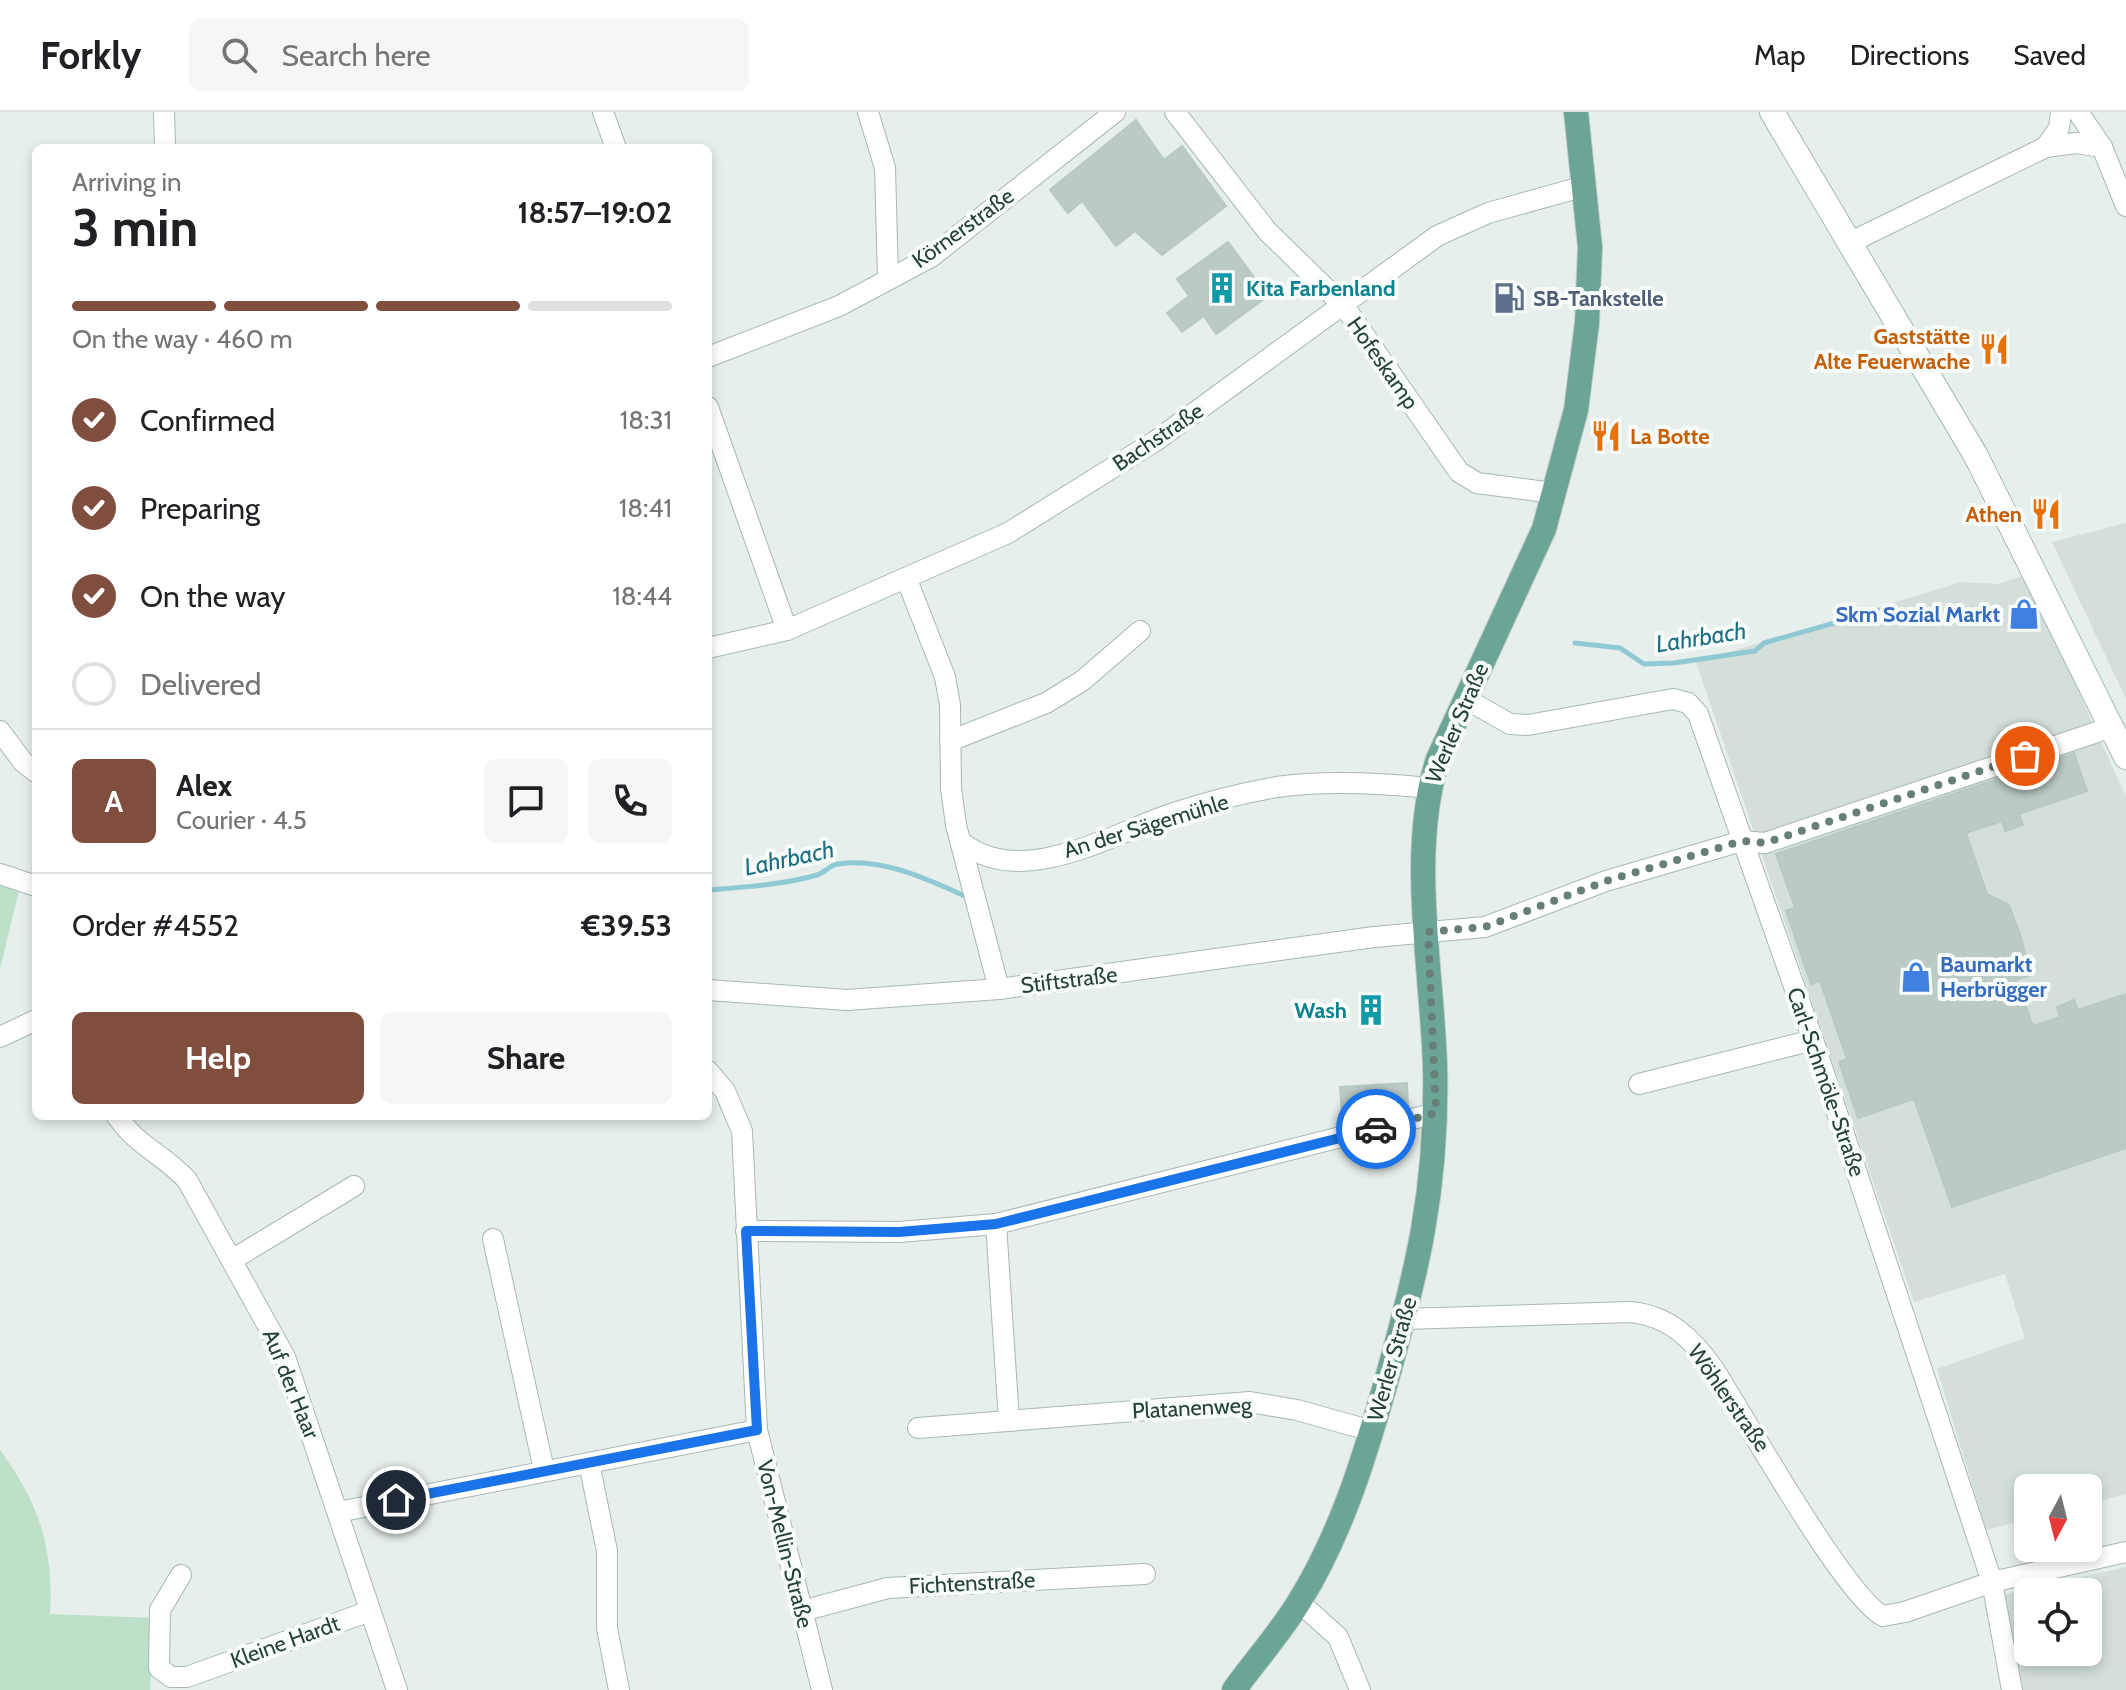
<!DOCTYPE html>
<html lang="en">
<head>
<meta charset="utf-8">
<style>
  body { margin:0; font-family:Cabin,sans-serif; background:#f6f6f6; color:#202124; height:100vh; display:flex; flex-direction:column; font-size:30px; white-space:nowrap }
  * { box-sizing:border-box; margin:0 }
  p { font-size:26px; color:#757577 }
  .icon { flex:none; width:44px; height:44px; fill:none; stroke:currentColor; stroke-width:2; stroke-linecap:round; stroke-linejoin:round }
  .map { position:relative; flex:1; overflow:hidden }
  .drawer { position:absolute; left:32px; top:32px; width:680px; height:976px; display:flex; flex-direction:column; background:#fff; border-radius:12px; box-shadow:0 4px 12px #0003 }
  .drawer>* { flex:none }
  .needle { width:52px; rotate:187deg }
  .controls { position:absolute; left:2014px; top:1362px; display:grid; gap:16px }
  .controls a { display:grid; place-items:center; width:88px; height:88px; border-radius:12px; background:#fff; box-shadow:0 4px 12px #0003; font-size:40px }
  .pin { position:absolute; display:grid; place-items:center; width:68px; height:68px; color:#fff; margin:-34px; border:4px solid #fff; border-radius:50%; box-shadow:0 2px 8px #0007 }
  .courier { position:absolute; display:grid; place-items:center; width:80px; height:80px; margin:-40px; border:6px solid #1a73e8; border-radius:50%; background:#fff; color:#222; box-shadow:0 2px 10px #0007 }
  .overview em { font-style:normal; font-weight:700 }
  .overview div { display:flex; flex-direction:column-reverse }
  .overview { display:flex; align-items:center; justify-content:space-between; height:136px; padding:0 40px }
  h1 { font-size:52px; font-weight:700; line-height:60px }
  .bar { display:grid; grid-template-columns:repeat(4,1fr); gap:12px 8px; align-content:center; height:96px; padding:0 40px }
  .bar i { height:10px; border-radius:6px; background:#e0e0e0 }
  .bar .selected { background:#7f4e3f }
  .bar p { grid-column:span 4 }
  .line { display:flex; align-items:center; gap:20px; padding:0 40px; border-top:2px solid #e0e0e0 }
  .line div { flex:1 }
  .round { display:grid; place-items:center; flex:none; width:84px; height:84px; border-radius:12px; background:#f6f6f6 }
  ol { padding:0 40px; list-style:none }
  li { display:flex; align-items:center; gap:24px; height:88px }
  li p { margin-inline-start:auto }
  li .icon { padding:8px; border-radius:50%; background:#7f4e3f; color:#fff; stroke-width:4 }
  li:last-child { color:#757577 }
  li i { width:44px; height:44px; border:4px solid #e0e0e0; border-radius:50% }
  .action { display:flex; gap:16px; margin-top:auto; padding:16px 40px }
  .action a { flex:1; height:92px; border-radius:12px; background:#7f4e3f; color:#fff; font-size:32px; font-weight:700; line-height:92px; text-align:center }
  .action a+a { background:#f6f6f6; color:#202124 }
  header { display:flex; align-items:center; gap:48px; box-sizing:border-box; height:112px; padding:0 40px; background:#fff; border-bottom:2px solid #e0e0e0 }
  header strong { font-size:38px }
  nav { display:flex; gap:44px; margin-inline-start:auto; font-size:28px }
  .search { width:560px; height:72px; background:#f6f6f6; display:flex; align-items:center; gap:20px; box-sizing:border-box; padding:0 28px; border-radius:12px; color:#757577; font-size:30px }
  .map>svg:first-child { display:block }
</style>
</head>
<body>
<header>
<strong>Forkly</strong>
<div class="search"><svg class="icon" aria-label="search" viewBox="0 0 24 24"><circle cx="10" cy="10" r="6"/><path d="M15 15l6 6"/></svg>Search here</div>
<nav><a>Map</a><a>Directions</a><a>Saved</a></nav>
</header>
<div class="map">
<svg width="2126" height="1578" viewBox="0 0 2126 1578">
  <rect width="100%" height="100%" fill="#e6efeb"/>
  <g fill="#d4dfda" fill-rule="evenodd">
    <polygon points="2126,411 2126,587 2052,430"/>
    <polygon points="2026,463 2126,685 2126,1382 2088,1392 2088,1376 2028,1376 2028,1407 1986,1418 1937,1257 2025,1226 2005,1162 1914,1190 1696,550 1962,470 1998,472"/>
    <path d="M2126,1455V1578H2018L2001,1488L2006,1482ZM2028,1480H2088V1540H2028Z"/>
  </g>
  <g fill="#bfe0c8">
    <polygon points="0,762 21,770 0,857"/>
    <path d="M0,1338C39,1391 54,1436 50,1502L154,1506L150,1578H0Z"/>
  </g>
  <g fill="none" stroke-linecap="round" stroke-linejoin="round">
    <g stroke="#8ec9d4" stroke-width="5">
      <polyline points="1575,531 1620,536 1644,552 1674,551 1755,539 1764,531 1880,498"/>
      <path d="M708,778C744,775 782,773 817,763C824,761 830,753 838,752C882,745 929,768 967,785"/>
    </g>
  </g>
  <g fill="#bbcac4" stroke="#b8c9c2" stroke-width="2">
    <polygon points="1136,8 1164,48 1182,34 1226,94 1162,143 1135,119 1116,134 1082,89 1068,101 1050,78"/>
    <polygon points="1228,130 1268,184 1216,222 1204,204 1182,220 1167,201 1189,184 1177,167"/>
    <polygon points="2074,641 2087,679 2019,702 2023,713 2005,719 2002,709 1966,721 1987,782 2009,793 2020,822 2031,863 2016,868 2033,914 2060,905 2057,895 2074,888 2078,898 2126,882 2126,1036 1952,1095 1914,987 1858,1006 1839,950 1847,947 1820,869 1811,872 1786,799 1795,796 1776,742"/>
    <polygon points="1377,881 1381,912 1366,914 1362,883"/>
    <polygon points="1407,971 1408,993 1374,1003 1342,1005 1340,975"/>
  </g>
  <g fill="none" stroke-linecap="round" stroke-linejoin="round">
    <defs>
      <g id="minor">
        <polyline points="164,0 165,36"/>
        <polyline points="603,0 616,36"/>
        <polyline points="868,0 885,56 888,167"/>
        <polyline points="1175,0 1267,119 1344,194 1459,360 1477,371 1553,381"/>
        <polyline points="2078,0 2102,35 2126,94"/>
        <polyline points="2046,35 2059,16 2061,0"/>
        <polyline points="1851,130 2046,35 2076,31 2102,35"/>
        <polyline points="708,245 839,194 931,145 1115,0"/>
        <polyline points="708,295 787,518"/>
        <polyline points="907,468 945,565 950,593 951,676 956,713 999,877"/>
        <polyline points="708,536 787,518 1008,421 1157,328 1437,124 1488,101 1585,74"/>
        <polyline points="1466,587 1510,612 1528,613 1673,587 1688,591 1698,602 1813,928 1992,1470 2012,1578"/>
        <polyline points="0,619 23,650 36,660"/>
        <polyline points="950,629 1046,591 1082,569 1140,519"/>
        <path d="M964,732C1023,776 1110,723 1171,702C1204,691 1242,681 1277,675C1325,668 1380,671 1429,676"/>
        <polyline points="0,762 36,774"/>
        <polyline points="708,878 847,888 999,877 1374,825 1485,815 1606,769 1742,729 1765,731 2112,615"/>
        <polyline points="0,925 36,908"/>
        <polyline points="708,959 725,979 742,1019 757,1318 822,1578"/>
        <polyline points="1639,972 1813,928"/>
        <path d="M117,1004C135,1032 165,1044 187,1068L285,1245L397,1578"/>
        <polyline points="996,1112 1009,1309"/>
        <polyline points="746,1119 899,1120 996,1112 1436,1001"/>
        <polyline points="493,1127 544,1358"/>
        <polyline points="232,1148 354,1074"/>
        <path d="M1404,1207L1630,1200C1667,1203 1692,1226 1713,1256C1743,1302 1845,1485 1883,1504L1905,1500L1992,1470L2126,1440"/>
        <polyline points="918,1316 1250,1290 1297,1298 1372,1319"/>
        <polyline points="589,1351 607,1439 607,1516 619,1578"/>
        <polyline points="338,1400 757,1318"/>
        <polyline points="181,1463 160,1498 159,1556 171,1565 187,1565 370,1499"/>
        <polyline points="1299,1490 1338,1525 1360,1578"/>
        <polyline points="802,1499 888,1476 1145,1462"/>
      </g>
      <polyline id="secondary" points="1772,0 1976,344 2126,645"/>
      <path id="primary" d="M1234,1578C1255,1549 1280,1521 1299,1490C1340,1424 1363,1350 1384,1277C1417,1161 1438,1076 1435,954C1432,857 1408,740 1438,647L1544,417L1576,298L1587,211L1590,135L1576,0"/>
    </defs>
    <use href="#minor" stroke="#a8b8b2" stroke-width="22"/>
    <use href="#secondary" stroke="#a4bbb3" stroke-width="26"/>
    <use href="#primary" stroke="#c2cac8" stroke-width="26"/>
    <use href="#minor" stroke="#fff" stroke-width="20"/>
    <use href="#secondary" stroke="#fff" stroke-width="24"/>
    <use href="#primary" stroke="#6aa596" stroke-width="24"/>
  </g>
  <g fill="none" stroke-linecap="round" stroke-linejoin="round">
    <polyline stroke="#687f78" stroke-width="8" stroke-dasharray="0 14.4" points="1376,1017 1436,1001 1428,820 1485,815 1606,769 1742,729 1765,731 2025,644"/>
    <polyline stroke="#1a73e8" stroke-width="10" points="396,1388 757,1318 746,1119 899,1120 996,1112 1376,1017"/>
  </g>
  <defs>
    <symbol id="building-bare" viewBox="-9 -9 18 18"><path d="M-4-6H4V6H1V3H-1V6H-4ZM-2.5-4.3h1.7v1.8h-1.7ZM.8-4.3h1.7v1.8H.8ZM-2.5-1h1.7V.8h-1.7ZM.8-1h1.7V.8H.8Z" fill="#0f9aa8" stroke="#f7fbf9" stroke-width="2.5" paint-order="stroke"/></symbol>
    <symbol id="fuel-bare" viewBox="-9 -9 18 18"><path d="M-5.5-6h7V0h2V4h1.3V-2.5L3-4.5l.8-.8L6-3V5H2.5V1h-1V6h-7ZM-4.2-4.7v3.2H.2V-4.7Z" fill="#5c6f8a" stroke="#f7fbf9" stroke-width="2.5" paint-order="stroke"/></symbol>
    <symbol id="restaurant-bare" viewBox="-9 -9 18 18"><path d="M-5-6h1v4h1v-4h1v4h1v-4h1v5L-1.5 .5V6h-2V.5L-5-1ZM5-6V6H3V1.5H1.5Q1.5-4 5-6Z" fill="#e8710a" stroke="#f7fbf9" stroke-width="2.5" paint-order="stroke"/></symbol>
    <symbol id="shop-bare" viewBox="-9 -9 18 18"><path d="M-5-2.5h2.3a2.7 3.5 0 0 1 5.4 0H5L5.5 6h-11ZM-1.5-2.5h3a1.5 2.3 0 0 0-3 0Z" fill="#3f7fe0" stroke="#f7fbf9" stroke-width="2.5" paint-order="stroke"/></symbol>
  </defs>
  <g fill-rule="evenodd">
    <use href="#building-bare" x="1200" y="154" width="44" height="44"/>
    <use href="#fuel-bare" x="1487" y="164" width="44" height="44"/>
    <use href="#restaurant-bare" x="1972" y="215" width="44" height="44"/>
    <use href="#restaurant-bare" x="1584" y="302" width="44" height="44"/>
    <use href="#restaurant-bare" x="2024" y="380" width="44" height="44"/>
    <use href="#shop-bare" x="2002" y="480" width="44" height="44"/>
    <use href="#shop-bare" x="1894" y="843" width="44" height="44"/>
    <use href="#building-bare" x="1349" y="876" width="44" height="44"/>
  </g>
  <g text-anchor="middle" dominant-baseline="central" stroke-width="8" stroke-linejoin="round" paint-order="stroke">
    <g font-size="22" fill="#24423a" stroke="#f7fbf9">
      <text transform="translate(963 116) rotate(-36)">Körnerstraße</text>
      <text transform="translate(1383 251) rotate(55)">Hofeskamp</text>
      <text transform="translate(1158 325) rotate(-34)">Bachstraße</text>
      <text transform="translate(1457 611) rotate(-67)">Werler Straße</text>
      <text transform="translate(1146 714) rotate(-17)">An der Sägemühle</text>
      <text transform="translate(1069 868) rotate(-7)">Stiftstraße</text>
      <text transform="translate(1826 970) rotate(71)">Carl-Schmöle-Straße</text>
      <text transform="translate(1392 1247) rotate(-74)">Werler Straße</text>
      <text transform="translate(291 1272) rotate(68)">Auf der Haar</text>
      <text transform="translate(1729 1286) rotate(55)">Wöhlerstraße</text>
      <text transform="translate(1192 1296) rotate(-3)">Platanenweg</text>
      <text transform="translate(785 1432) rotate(76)">Von-Mellin-Straße</text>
      <text transform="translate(972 1471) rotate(-3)">Fichtenstraße</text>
      <text transform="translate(285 1530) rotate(-20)">Kleine Hardt</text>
    </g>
    <g font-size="22" font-weight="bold" fill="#0d838f" stroke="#f7fbf9" text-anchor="start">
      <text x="1246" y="176">Kita Farbenland</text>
      <text x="1347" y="898" text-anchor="end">Wash</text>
    </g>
    <g font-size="22" font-weight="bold" fill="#4e5e75" stroke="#f7fbf9" text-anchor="start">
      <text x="1533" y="186">SB-Tankstelle</text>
    </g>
    <g font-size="22" font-weight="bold" fill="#c56008" stroke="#f7fbf9" text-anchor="end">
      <text x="1970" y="224">Gaststätte<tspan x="1970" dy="25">Alte Feuerwache</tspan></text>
      <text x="1630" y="324" text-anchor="start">La Botte</text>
      <text x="2022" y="402">Athen</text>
    </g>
    <g font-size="22" font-weight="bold" fill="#366cbe" stroke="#f7fbf9" text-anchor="end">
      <text x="2000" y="502">Skm Sozial Markt</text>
      <text x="1940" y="852" text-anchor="start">Baumarkt<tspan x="1940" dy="25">Herbrügger</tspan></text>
    </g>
    <g font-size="24" font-style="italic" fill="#1c6f80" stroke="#f7fbf9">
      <text transform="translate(1701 525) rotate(-9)">Lahrbach</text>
      <text transform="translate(789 746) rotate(-12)">Lahrbach</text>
    </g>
  </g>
</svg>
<div class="controls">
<a><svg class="needle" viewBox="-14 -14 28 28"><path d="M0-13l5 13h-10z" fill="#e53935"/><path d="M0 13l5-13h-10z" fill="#757577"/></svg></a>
<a><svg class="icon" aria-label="locate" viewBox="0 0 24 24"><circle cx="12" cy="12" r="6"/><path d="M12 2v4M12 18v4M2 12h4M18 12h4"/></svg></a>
</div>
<div class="pin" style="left:2025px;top:644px;background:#ea580c"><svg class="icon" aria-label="bag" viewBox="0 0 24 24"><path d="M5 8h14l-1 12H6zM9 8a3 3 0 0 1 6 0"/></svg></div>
<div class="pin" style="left:396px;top:1388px;background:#1f2937"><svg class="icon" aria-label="home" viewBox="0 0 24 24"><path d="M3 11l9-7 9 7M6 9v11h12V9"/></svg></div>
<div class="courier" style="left:1376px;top:1017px"><svg class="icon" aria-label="car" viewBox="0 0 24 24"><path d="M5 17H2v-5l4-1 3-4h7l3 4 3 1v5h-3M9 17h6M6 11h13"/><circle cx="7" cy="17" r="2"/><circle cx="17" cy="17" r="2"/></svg></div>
<section class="drawer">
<div class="overview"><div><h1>3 min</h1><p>Arriving in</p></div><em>18:57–19:02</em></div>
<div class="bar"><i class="selected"></i><i class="selected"></i><i class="selected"></i><i></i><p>On the way · 460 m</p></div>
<ol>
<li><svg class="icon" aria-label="check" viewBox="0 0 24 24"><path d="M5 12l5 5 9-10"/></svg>Confirmed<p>18:31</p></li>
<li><svg class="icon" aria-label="check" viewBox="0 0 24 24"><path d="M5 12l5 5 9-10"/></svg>Preparing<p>18:41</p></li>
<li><svg class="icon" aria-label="check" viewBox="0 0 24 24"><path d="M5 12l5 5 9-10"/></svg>On the way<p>18:44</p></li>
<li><i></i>Delivered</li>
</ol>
<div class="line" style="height:144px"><b class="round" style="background:#7f4e3f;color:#fff">A</b><div><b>Alex</b><p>Courier · 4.5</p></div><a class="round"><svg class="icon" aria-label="chat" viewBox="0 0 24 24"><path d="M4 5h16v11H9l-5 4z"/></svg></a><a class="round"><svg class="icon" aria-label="phone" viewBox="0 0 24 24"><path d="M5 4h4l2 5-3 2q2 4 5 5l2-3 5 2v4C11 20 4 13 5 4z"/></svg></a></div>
<div class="line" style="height:104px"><div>Order #4552</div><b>€39.53</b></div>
<div class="action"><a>Help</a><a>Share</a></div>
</section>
</div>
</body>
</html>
